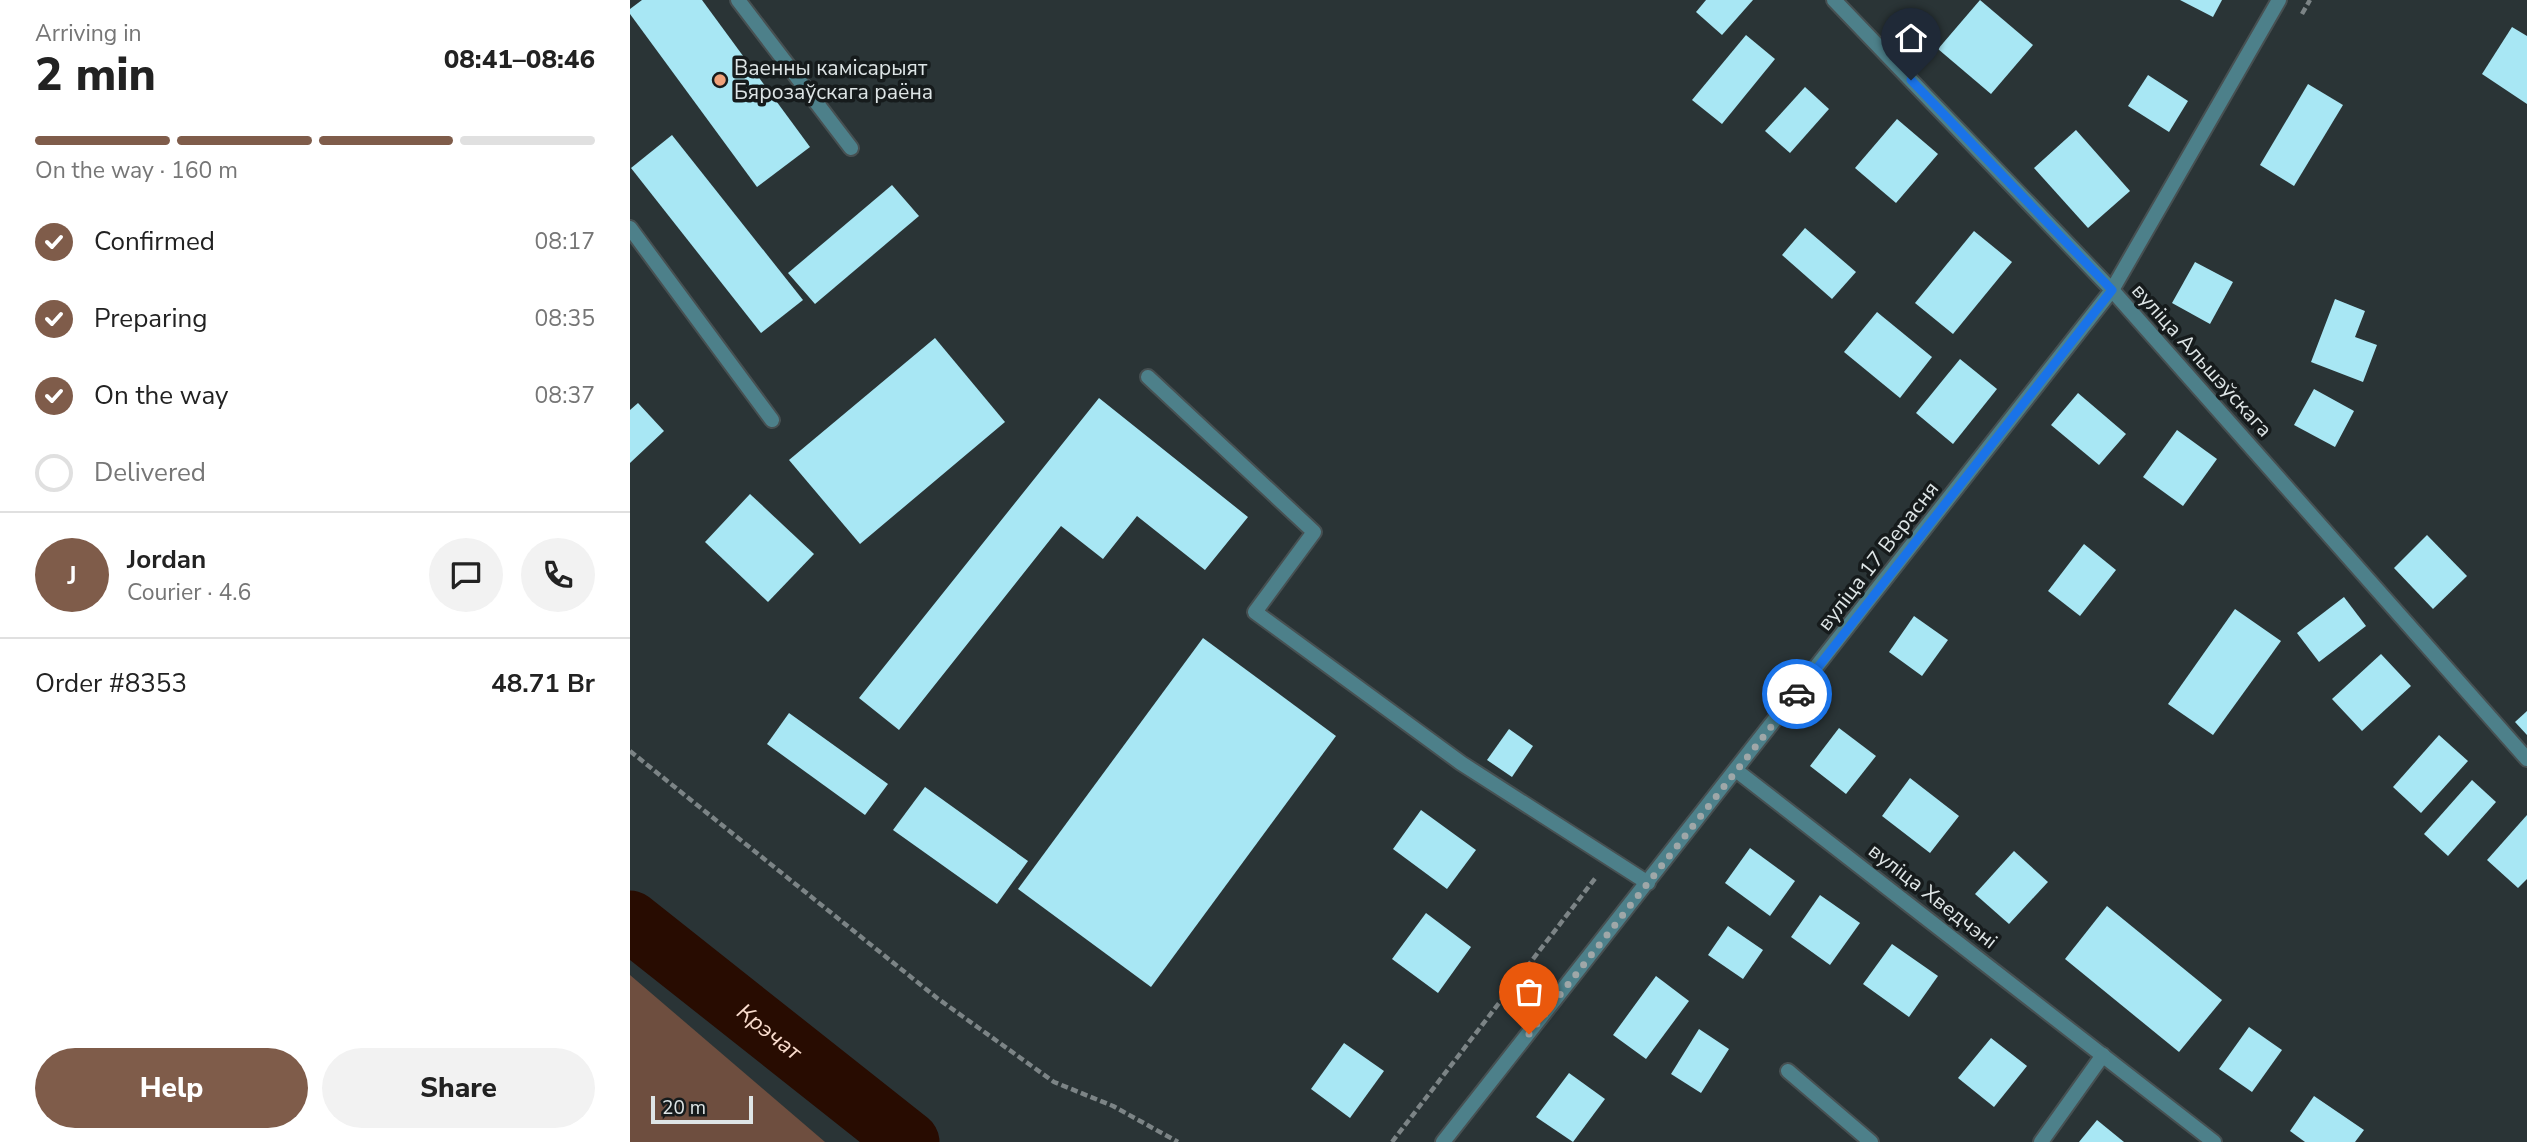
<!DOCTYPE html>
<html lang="en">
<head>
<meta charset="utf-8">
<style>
  body { margin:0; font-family:"Nunito Sans",sans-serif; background:#f2f2f2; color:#222; height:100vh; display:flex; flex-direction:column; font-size:26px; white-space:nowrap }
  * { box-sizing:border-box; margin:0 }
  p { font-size:23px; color:#767676 }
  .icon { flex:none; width:38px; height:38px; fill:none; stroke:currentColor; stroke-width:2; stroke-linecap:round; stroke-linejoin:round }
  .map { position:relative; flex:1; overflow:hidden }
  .sheet { display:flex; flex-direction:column; background:#fff; width:630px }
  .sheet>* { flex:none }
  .scale { position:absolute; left:21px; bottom:18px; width:102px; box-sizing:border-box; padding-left:7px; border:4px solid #dee5e6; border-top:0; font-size:19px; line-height:24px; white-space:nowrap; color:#dee5e6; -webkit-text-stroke:5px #161b1c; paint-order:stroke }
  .pin { position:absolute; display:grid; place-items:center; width:60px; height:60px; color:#fff; margin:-72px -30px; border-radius:50% 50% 50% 0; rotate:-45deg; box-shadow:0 0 7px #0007 }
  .pin .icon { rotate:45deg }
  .courier { position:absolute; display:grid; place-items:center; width:70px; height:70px; margin:-35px; border:5px solid #1a73e8; border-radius:50%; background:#fff; color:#222; box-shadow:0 2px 9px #0007 }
  .summary em { font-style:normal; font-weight:800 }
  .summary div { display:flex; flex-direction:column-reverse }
  .summary { display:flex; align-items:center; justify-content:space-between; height:119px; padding:0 35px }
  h1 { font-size:46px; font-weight:800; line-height:52px }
  .bar { display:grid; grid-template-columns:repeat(4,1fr); gap:10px 7px; align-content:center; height:84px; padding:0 35px }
  .bar i { height:9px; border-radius:5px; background:#e0e0e0 }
  .bar .selected { background:#7f5c4a }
  .bar p { grid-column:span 4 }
  .line { display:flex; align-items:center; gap:18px; padding:0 35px; border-top:2px solid #e0e0e0 }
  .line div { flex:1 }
  .round { display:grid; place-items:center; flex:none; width:74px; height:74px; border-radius:37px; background:#f2f2f2 }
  ol { padding:0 35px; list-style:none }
  li { display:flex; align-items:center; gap:21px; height:77px }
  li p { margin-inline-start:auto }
  li .icon { padding:7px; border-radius:50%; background:#7f5c4a; color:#fff; stroke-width:4 }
  li:last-child { color:#767676 }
  li i { width:38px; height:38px; border:4px solid #e0e0e0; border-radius:50% }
  .button { display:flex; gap:14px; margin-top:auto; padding:14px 35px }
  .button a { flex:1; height:80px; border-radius:42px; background:#7f5c4a; color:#fff; font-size:28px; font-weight:800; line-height:80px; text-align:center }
  .button a+a { background:#f2f2f2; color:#222 }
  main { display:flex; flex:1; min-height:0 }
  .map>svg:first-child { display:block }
</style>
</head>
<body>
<main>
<section class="sheet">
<div class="summary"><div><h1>2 min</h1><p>Arriving in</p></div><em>08:41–08:46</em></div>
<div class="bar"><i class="selected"></i><i class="selected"></i><i class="selected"></i><i></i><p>On the way · 160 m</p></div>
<ol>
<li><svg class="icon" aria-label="check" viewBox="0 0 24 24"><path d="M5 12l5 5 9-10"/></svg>Confirmed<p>08:17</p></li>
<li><svg class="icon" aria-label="check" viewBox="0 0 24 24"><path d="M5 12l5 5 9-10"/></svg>Preparing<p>08:35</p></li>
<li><svg class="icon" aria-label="check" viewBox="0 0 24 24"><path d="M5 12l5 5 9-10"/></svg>On the way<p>08:37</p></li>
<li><i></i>Delivered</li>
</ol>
<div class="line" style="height:126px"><b class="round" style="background:#7f5c4a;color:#fff">J</b><div><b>Jordan</b><p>Courier · 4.6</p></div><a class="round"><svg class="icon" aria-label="chat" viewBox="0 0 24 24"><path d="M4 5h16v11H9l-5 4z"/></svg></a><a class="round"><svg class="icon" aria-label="phone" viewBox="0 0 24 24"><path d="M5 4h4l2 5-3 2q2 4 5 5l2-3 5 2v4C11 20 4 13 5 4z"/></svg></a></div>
<div class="line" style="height:91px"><div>Order #8353</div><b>48.71 Br</b></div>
<div class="button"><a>Help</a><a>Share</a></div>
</section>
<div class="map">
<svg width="1897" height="1142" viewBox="0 0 1897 1142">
  <rect width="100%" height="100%" fill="#2a3436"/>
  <polygon fill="#6e4e3f" points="0,975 195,1142 0,1142"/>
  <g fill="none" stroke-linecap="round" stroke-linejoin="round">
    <path stroke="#280c01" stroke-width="61" id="s1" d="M0,921L279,1142"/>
  </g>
  <g fill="#a8e7f4">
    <polygon points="12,0 72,0 180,147 127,187 0,14 0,9"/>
    <polygon points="1076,0 1123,0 1092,35 1066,12"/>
    <polygon points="1350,0 1403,45 1361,94 1308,49"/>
    <polygon points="1550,0 1592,0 1583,17"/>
    <polygon points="1882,27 1897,36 1897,104 1852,74"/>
    <polygon points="1116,35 1145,59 1092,124 1062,100"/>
    <polygon points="1518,75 1558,101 1539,132 1498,106"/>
    <polygon points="1678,84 1713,105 1664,186 1630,165"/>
    <polygon points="1175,87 1199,109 1160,153 1135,131"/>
    <polygon points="1267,119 1308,154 1266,203 1225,168"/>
    <polygon points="1446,130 1500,191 1458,228 1404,168"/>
    <polygon points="42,135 173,300 131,333 1,168"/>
    <polygon points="262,185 289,216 185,304 158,273"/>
    <polygon points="1175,228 1226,272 1202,299 1152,255"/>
    <polygon points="1344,231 1382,262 1323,334 1285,303"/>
    <polygon points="1565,262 1603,282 1580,324 1542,303"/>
    <polygon points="1705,299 1735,311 1725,337 1747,345 1733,382 1681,362"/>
    <polygon points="1247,312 1302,357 1270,398 1214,352"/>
    <polygon points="305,338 375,422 230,544 159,460"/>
    <polygon points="1330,359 1367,389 1323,444 1286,413"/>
    <polygon points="1684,389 1724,411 1705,447 1664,425"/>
    <polygon points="1448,393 1496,434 1469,465 1421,425"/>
    <polygon points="469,398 618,517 575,570 507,516 473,559 431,526 269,730 229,698"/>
    <polygon points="8,403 34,431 0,463 0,410"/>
    <polygon points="1547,430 1587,459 1553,506 1513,477"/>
    <polygon points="120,494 184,554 138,602 75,542"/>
    <polygon points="1797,535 1837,576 1803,609 1764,568"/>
    <polygon points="1454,544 1486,570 1450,616 1418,591"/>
    <polygon points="1714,597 1736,626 1689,662 1667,633"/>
    <polygon points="1605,609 1651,641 1583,735 1538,704"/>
    <polygon points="1284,616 1318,640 1292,676 1259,652"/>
    <polygon points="573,638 706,736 521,987 388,889"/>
    <polygon points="1751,654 1781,686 1732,731 1702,699"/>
    <polygon points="1897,711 1897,735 1885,722"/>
    <polygon points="159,713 258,784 235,815 137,744"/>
    <polygon points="1209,728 1246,756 1216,794 1180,766"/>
    <polygon points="879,729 903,746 882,777 857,760"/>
    <polygon points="1809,735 1838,761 1791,813 1763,787"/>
    <polygon points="1280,778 1329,816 1300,853 1252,816"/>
    <polygon points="1842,780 1866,802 1818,856 1794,834"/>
    <polygon points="295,787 398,861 367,904 263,830"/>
    <polygon points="791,810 846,850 817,889 763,849"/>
    <polygon points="1897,815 1897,879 1888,888 1857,860"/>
    <polygon points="1120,848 1165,881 1140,916 1095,883"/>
    <polygon points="1384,851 1418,882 1379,924 1345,894"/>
    <polygon points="1190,895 1230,923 1200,965 1161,937"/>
    <polygon points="1477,906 1592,1000 1549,1052 1435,959"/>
    <polygon points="796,913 841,947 808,993 762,959"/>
    <polygon points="1098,926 1133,950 1113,979 1078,955"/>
    <polygon points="1262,944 1308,976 1279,1017 1233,984"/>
    <polygon points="1026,976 1059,1001 1016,1059 983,1035"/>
    <polygon points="1619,1027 1652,1050 1622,1092 1589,1069"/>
    <polygon points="1069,1029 1099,1049 1071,1093 1041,1074"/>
    <polygon points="1361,1038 1397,1066 1364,1107 1328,1078"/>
    <polygon points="714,1043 754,1071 720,1118 681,1089"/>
    <polygon points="939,1073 975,1099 943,1142 906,1117"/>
    <polygon points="1684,1096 1734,1130 1725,1142 1675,1142 1660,1131"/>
    <polygon points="1467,1120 1494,1142 1449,1142"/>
  </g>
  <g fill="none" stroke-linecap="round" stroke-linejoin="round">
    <defs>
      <g id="lane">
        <polyline points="108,0 221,148"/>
        <polyline points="0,228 142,420"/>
        <polyline points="518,377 684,532 625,612 831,763 1018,883"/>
      </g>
      <g id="street">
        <polyline points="1204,0 1482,290 1897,759"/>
        <polyline points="1107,771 1584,1142"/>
        <polyline points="1158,1071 1241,1142"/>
        <polyline points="813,1142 1482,290 1649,0"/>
        <polyline points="1411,1142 1473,1055"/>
      </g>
    </defs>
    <use href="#lane" stroke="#475052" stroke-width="18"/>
    <use href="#street" stroke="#475052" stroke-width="18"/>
    <g stroke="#7c8486" stroke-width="4.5" stroke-dasharray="7 3.5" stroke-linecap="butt">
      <polyline points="1672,14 1680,0"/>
      <polyline points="0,751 307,998 424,1082 483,1106 548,1142"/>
      <polyline points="762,1142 967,876"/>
    </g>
    <use href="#lane" stroke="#4d808a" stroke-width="14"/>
    <use href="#street" stroke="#4d808a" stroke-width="14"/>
  </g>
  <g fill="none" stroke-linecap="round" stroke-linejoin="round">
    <polyline stroke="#9fa7a8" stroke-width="7" stroke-dasharray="0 12.6" points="899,1034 1167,694"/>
    <polyline stroke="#1a73e8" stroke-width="9" points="1167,694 1482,290 1281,80"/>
  </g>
  <circle fill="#f0a27a" stroke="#161b1c" stroke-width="2.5" cx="90" cy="80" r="7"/>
  <g text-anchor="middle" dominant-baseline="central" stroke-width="7" stroke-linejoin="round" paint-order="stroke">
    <g font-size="21" fill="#dee5e6" stroke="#161b1c" text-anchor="start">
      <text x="104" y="68">Ваенны камісарыят<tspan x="104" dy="24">Бярозаўскага раёна</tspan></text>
    </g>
    <g font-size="21" fill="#dee5e6" stroke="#161b1c">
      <text transform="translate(1572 360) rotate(48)">вуліца Альшэўскага</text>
      <text transform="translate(1248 556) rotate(-52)">вуліца 17 Верасня</text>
      <text transform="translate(1303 896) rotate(38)">вуліца Хведчэні</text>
    </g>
    <g font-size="23" font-style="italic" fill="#f9dccd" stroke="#161b1c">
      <text stroke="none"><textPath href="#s1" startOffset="178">Крэчат</textPath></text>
    </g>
  </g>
</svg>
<div class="scale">20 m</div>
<div class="pin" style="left:899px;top:1034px;background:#ea580c"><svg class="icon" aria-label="bag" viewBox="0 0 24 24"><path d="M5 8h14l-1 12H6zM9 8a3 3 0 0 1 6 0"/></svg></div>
<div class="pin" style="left:1281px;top:80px;background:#1f2937"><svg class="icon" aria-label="home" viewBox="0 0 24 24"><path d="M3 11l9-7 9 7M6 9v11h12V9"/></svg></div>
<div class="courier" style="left:1167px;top:694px"><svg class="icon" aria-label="car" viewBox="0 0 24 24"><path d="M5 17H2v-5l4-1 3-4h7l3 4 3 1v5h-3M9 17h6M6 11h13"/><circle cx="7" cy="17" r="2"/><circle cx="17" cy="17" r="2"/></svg></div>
</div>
</main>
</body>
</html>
